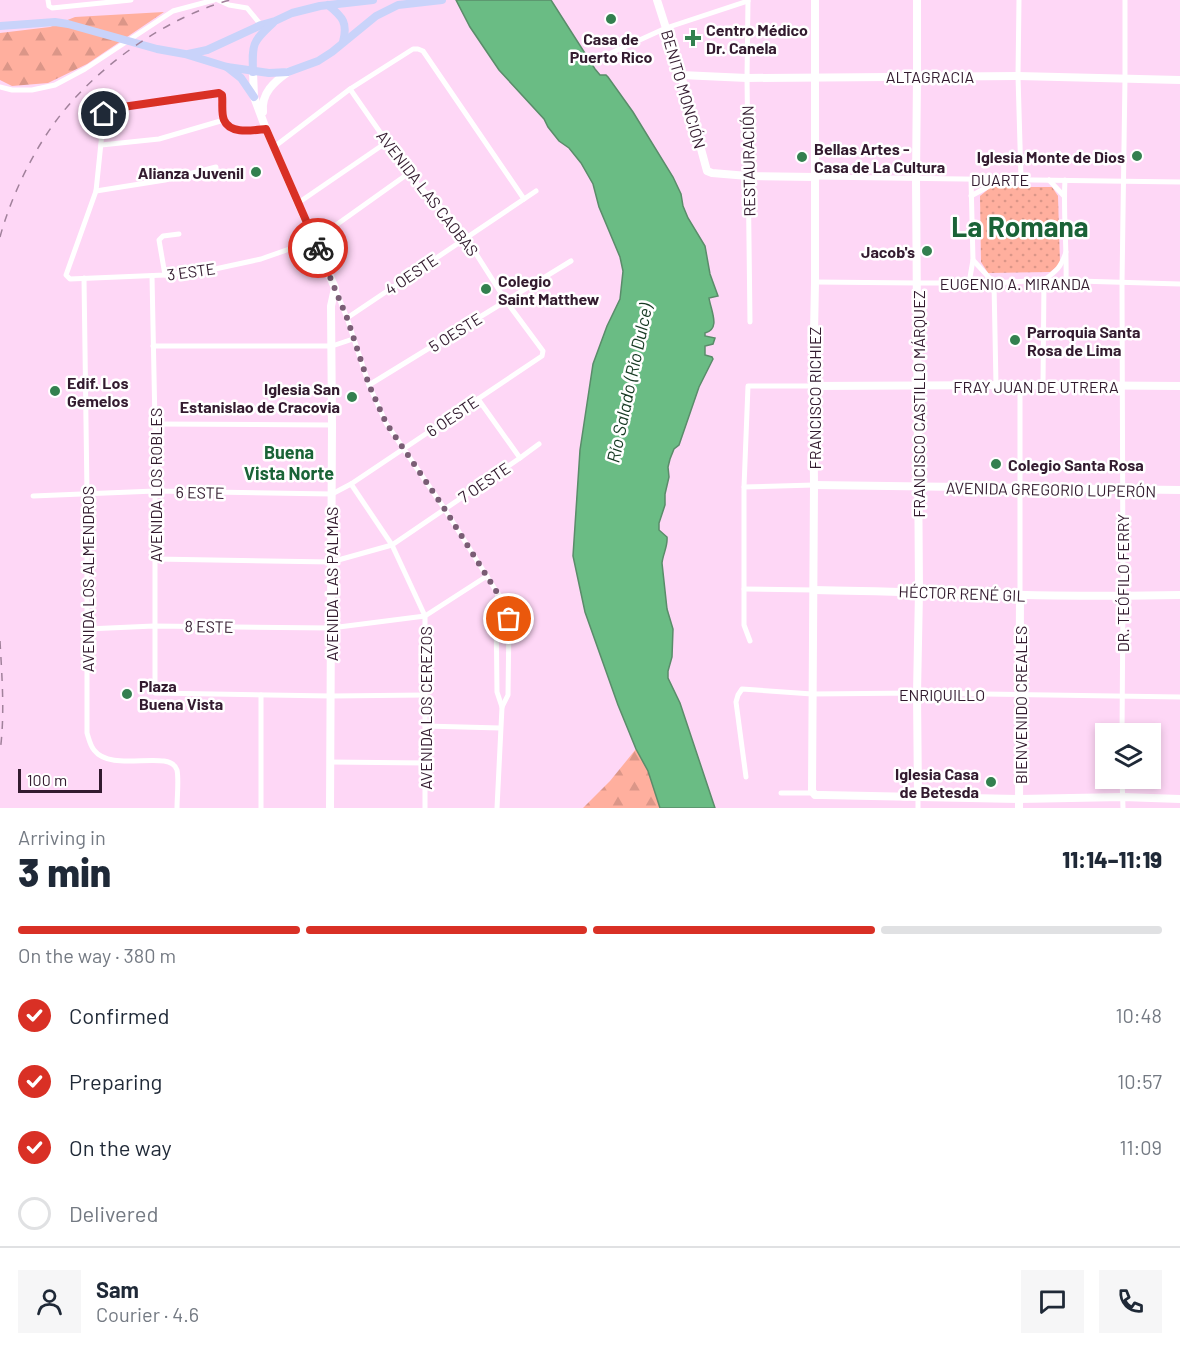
<!DOCTYPE html>
<html lang="en">
<head>
<meta charset="utf-8">
<style>
  body { margin:0; font-family:Barlow,sans-serif; background:#f6f6f7; color:#1f2937; height:100vh; display:flex; flex-direction:column; font-size:22px; white-space:nowrap }
  * { box-sizing:border-box; margin:0 }
  p { font-size:20px; color:#747a83 }
  .icon { flex:none; width:33px; height:33px; fill:none; stroke:currentColor; stroke-width:2; stroke-linecap:round; stroke-linejoin:round }
  .map { position:relative; height:808px; overflow:hidden }
  .details { display:flex; flex-direction:column; background:#fff; flex:1 }
  .details>* { flex:none }
  .controls { position:absolute; left:1095px; top:723px; display:grid; gap:12px }
  .controls a { display:grid; place-items:center; width:66px; height:66px; border-radius:0px; background:#fff; box-shadow:0 3px 9px #0003; font-size:30px }
  .scale { position:absolute; left:18px; bottom:15px; width:84px; box-sizing:border-box; padding-left:6px; border:3px solid #331b2f; border-top:0; font-size:16px; line-height:21px; white-space:nowrap; color:#331b2f; -webkit-text-stroke:4px #fff; paint-order:stroke }
  .pin { position:absolute; display:grid; place-items:center; width:51px; height:51px; color:#fff; margin:-26px; border:3px solid #fff; border-radius:50%; box-shadow:0 2px 6px #0007 }
  .courier { position:absolute; display:grid; place-items:center; width:60px; height:60px; margin:-30px; border:4px solid #d93025; border-radius:50%; background:#fff; color:#222; box-shadow:0 2px 8px #0007 }
  .overview em { font-style:normal; font-weight:800 }
  .overview div { display:flex; flex-direction:column-reverse }
  .overview { display:flex; align-items:center; justify-content:space-between; height:102px; padding:0 18px }
  h1 { font-size:39px; font-weight:800; line-height:45px }
  .bar { display:grid; grid-template-columns:repeat(4,1fr); gap:9px 6px; align-content:center; height:72px; padding:0 18px }
  .bar i { height:8px; border-radius:4px; background:#e0e1e3 }
  .bar .active { background:#d93025 }
  .bar p { grid-column:span 4 }
  .line { display:flex; align-items:center; gap:15px; padding:0 18px; border-top:2px solid #e0e1e3 }
  .line div { flex:1 }
  .round { display:grid; place-items:center; flex:none; width:63px; height:63px; border-radius:0px; background:#f6f6f7 }
  ol { padding:0 18px; list-style:none }
  li { display:flex; align-items:center; gap:18px; height:66px }
  li p { margin-inline-start:auto }
  li .icon { padding:6px; border-radius:50%; background:#d93025; color:#fff; stroke-width:4 }
  li:last-child { color:#747a83 }
  li i { width:33px; height:33px; border:3px solid #e0e1e3; border-radius:50% }
  .map>svg:first-child { display:block }
</style>
</head>
<body>
<div class="map">
<svg width="1180" height="808" viewBox="0 0 1180 808">
  <defs>
    <pattern id="forest-firs" width="22" height="20" patternUnits="userSpaceOnUse" patternTransform="scale(1.5)"><rect width="22" height="20" fill="#ffaf9e"/><path d="M5 1l3.5 6h-7zM16 11l3.5 6h-7z" fill="#db9688"/></pattern>
    <pattern id="park-dots" width="8" height="8" patternUnits="userSpaceOnUse" patternTransform="scale(1.5)"><rect width="8" height="8" fill="#ffaf9e"/><path d="M2 2h.1M6 6h.1" fill="none" stroke="#db9688" stroke-width="1.8" stroke-linecap="round"/></pattern>
  </defs>
  <rect width="100%" height="100%" fill="#fed7f6"/>
  <g fill="url(#forest-firs)">
    <polygon points="164,12 87,64 48,83 12,86 0,80 0,33 50,27 75,17"/>
    <polygon points="636,749 648,771 660,808 583,808 610,781"/>
  </g>
  <polygon fill="url(#park-dots)" points="991,187 1052,187 1058,196 1060,264 1050,272 988,273 981,262 980,196"/>
  <path fill="#6abc84" stroke="#5a8c6a" stroke-width="1.5" d="M456,0H551L595,69L600,75H606L608,77L633,112L673,177L681,194L683,206L688,218L705,246L710,274L718,296L709,298C711,311 721,329 705,333V336L715,338L713,344L705,346V355L712,357L713,359L699,387L679,445L674,449L670,459L668,467L669,477L665,494V505L659,523V530L667,537C668,546 663,554 662,563L667,609L673,629L672,657L668,671V678L680,703L715,808H660L648,771L636,749L618,705L585,612L573,556L580,450L593,364L607,326L620,299L623,271L620,257L599,207L593,184L581,163L569,148L559,141L548,127L544,119L499,70L470,27Z"/>
  <g fill="none" stroke-linecap="round" stroke-linejoin="round">
    <g stroke="#fff" stroke-width="5">
      <polyline points="48,0 49,6 52,8 131,0"/>
      <polyline points="218,0 229,5 247,8 261,25"/>
      <polyline points="748,0 747,78 750,322"/>
      <polyline points="1019,0 1018,76 1021,179"/>
      <polyline points="611,53 666,28 748,1"/>
      <polyline points="0,87 12,90 32,90 55,85 85,69 173,11 214,0"/>
      <path d="M266,129C249,130 235,134 224,120L223,98L222,95L219,93L109,109L104,114L96,191L66,275L70,279L165,275L215,269L261,259L315,240L409,173"/>
      <polyline points="101,145 159,139 224,120"/>
      <polyline points="274,147 350,89 413,49 418,49 423,51 524,199"/>
      <polyline points="815,177 1180,182"/>
      <polyline points="1049,180 1064,196"/>
      <path d="M1065,180C1063,213 1067,247 1066,281"/>
      <polyline points="96,191 165,180 216,167"/>
      <polyline points="971,196 1000,180"/>
      <polyline points="298,203 387,142"/>
      <polyline points="973,260 994,283 996,385"/>
      <polyline points="165,275 159,240 163,236 179,234"/>
      <polyline points="152,276 155,424 155,693 331,696 425,695"/>
      <path d="M84,278L87,494V733C89,739 90,745 94,750C112,774 170,748 177,770C179,780 177,797 177,808"/>
      <polyline points="815,282 917,283 994,283 1044,280 1180,284"/>
      <polyline points="969,283 973,260 971,179"/>
      <polyline points="335,288 347,318 369,385 386,423 444,508 498,594 504,599 509,619 508,695 502,707 497,808"/>
      <polyline points="347,318 536,191"/>
      <polyline points="153,346 332,346 353,339"/>
      <polyline points="369,385 571,261"/>
      <polyline points="1020,385 1020,595"/>
      <path d="M1043,385L1044,280C1057,271 1061,267 1066,252"/>
      <polyline points="478,399 520,458"/>
      <polyline points="155,424 332,425"/>
      <polyline points="351,484 392,545 425,616 425,808"/>
      <polyline points="744,487 814,485"/>
      <polyline points="33,496 155,491 332,494 351,484 542,356 543,351 506,301 466,238 453,219 414,181 350,89"/>
      <polyline points="155,559 331,562 392,545 520,458 539,444"/>
      <polyline points="744,589 814,590"/>
      <polyline points="498,594 496,604 497,692 502,707"/>
      <polyline points="87,629 154,626 331,628 425,616 487,576"/>
      <polyline points="750,641 744,625 744,487 748,386 813,386"/>
      <polyline points="261,695 261,808"/>
      <polyline points="425,726 500,728"/>
      <polyline points="1122,734 1123,596 1122,283 1125,78 1125,0"/>
      <polyline points="330,762 425,763"/>
      <polyline points="746,777 736,702 738,695 742,689 812,694 917,693 1180,697"/>
      <polyline points="1122,778 1123,808"/>
      <polyline points="781,793 813,793"/>
      <polyline points="918,808 918,797"/>
    </g>
    <g stroke="#fff" stroke-width="8">
      <polyline points="657,0 681,75 707,171 712,173 748,176 815,177"/>
      <polyline points="815,0 815,282 813,386 814,485 812,791 815,795 822,795 1019,799 1123,797 1180,799"/>
      <polyline points="917,0 917,77 916,178 919,592 917,693 918,797"/>
      <polyline points="253,72 254,97 266,129 335,288 331,306 332,425 330,808"/>
      <polyline points="681,75 747,78 1018,76 1180,80"/>
      <path d="M263,112C261,93 274,82 288,72"/>
      <polyline points="813,386 1043,385 1180,386"/>
      <polyline points="814,485 1180,490"/>
      <path d="M814,590C936,592 1058,598 1180,595"/>
      <polyline points="1019,808 1020,595"/>
    </g>
    <g stroke="#c9d3fa" stroke-width="8">
      <path d="M328,5C343,17 348,23 343,42"/>
      <polyline points="0,26 55,22 68,24 157,49 185,54 227,67 269,73 288,72 318,61 332,52 376,16 398,5 442,0"/>
      <polyline points="188,54 207,50 261,25 275,21 292,13 320,6 373,0"/>
      <polyline points="227,67 241,78 254,97"/>
      <path d="M253,72C252,44 252,42 273,23"/>
    </g>
    <g stroke="#a1819b" stroke-width="1.5" stroke-dasharray="8 8" stroke-linecap="butt">
      <path d="M0,237C10,200 30,157 53,125C92,70 164,18 230,0"/>
      <path d="M0,641C2,678 5,715 0,752"/>
    </g>
  </g>
  <g fill="none" stroke-linecap="round" stroke-linejoin="round">
    <polyline stroke="#7a5d75" stroke-width="6" stroke-dasharray="0 10.8" points="318,248 347,318 369,385 386,423 444,508 498,594 504,599 509,619"/>
    <path stroke="#d93025" stroke-width="8" d="M104,114L109,109L219,93L222,95C223,102 221,113 224,120C230,135 254,130 266,129L318,248"/>
  </g>
  <g fill="#33804f" stroke="#fff" stroke-width="2">
    <circle cx="611" cy="19" r="6"/>
    <path d="M690 29h6v6h6v6h-6v6h-6v-6h-6v-6h6z"/>
    <circle cx="1137" cy="156" r="6"/>
    <circle cx="802" cy="157" r="6"/>
    <circle cx="256" cy="172" r="6"/>
    <circle cx="927" cy="251" r="6"/>
    <circle cx="486" cy="289" r="6"/>
    <circle cx="1015" cy="340" r="6"/>
    <circle cx="55" cy="391" r="6"/>
    <circle cx="352" cy="397" r="6"/>
    <circle cx="996" cy="464" r="6"/>
    <circle cx="127" cy="694" r="6"/>
    <circle cx="991" cy="782" r="6"/>
  </g>
  <g text-anchor="middle" dominant-baseline="central" stroke-width="5" stroke-linejoin="round" paint-order="stroke">
    <g font-size="16" font-weight="bold" fill="#331b2f" stroke="#fff" text-anchor="start">
      <text x="706" y="29">Centro Médico<tspan x="706" dy="18">Dr. Canela</tspan></text>
      <text x="611" y="38" text-anchor="middle">Casa de<tspan x="611" dy="18">Puerto Rico</tspan></text>
      <text x="814" y="148">Bellas Artes -<tspan x="814" dy="18">Casa de La Cultura</tspan></text>
      <text x="1125" y="156" text-anchor="end">Iglesia Monte de Dios</text>
      <text x="244" y="172" text-anchor="end">Alianza Juvenil</text>
      <text x="915" y="251" text-anchor="end">Jacob's</text>
      <text x="498" y="280">Colegio<tspan x="498" dy="18">Saint Matthew</tspan></text>
      <text x="1027" y="331">Parroquia Santa<tspan x="1027" dy="18">Rosa de Lima</tspan></text>
      <text x="67" y="382">Edif. Los<tspan x="67" dy="18">Gemelos</tspan></text>
      <text x="340" y="388" text-anchor="end">Iglesia San<tspan x="340" dy="18">Estanislao de Cracovia</tspan></text>
      <text x="1008" y="464">Colegio Santa Rosa</text>
      <text x="139" y="685">Plaza<tspan x="139" dy="18">Buena Vista</tspan></text>
      <text x="979" y="773" text-anchor="end">Iglesia Casa<tspan x="979" dy="18">de Betesda</tspan></text>
    </g>
    <g font-size="16" fill="#331b2f" stroke="#fff">
      <text x="930" y="76">ALTAGRACIA</text>
      <text transform="translate(684 89) rotate(74)">BENITO MONCIÓN</text>
      <text transform="translate(748 161) rotate(-91)">RESTAURACIÓN</text>
      <text x="1000" y="179">DUARTE</text>
      <text transform="translate(428 193) rotate(52)">AVENIDA LAS CAOBAS</text>
      <text transform="translate(191 271) rotate(-8)">3 ESTE</text>
      <text transform="translate(411 274) rotate(-34)">4 OESTE</text>
      <text x="1015" y="283">EUGENIO A. MIRANDA</text>
      <text transform="translate(455 332) rotate(-32)">5 OESTE</text>
      <text x="1036" y="386">FRAY JUAN DE UTRERA</text>
      <text transform="translate(814 398) rotate(-90)">FRANCISCO RICHIEZ</text>
      <text transform="translate(918 404) rotate(-90)">FRANCISCO CASTILLO MÁRQUEZ</text>
      <text transform="translate(452 416) rotate(-34)">6 OESTE</text>
      <text transform="translate(484 482) rotate(-34)">7 OESTE</text>
      <text transform="translate(155 485) rotate(-90)">AVENIDA LOS ROBLES</text>
      <text transform="translate(1051 489) rotate(1)">AVENIDA GREGORIO LUPERÓN</text>
      <text transform="translate(200 492) rotate(1)">6 ESTE</text>
      <text transform="translate(87 579) rotate(-90)">AVENIDA LOS ALMENDROS</text>
      <text transform="translate(1122 583) rotate(-90)">DR. TEÓFILO FERRY</text>
      <text transform="translate(331 584) rotate(-90)">AVENIDA LAS PALMAS</text>
      <text transform="translate(962 593) rotate(2)">HÉCTOR RENÉ GIL</text>
      <text transform="translate(209 626) rotate(1)">8 ESTE</text>
      <text x="942" y="694">ENRIQUILLO</text>
      <text transform="translate(1020 705) rotate(-90)">BIENVENIDO CREALES</text>
      <text transform="translate(425 708) rotate(-90)">AVENIDA LOS CEREZOS</text>
    </g>
    <g font-size="18" font-style="italic" fill="#163922" stroke="#fff">
      <text transform="translate(629 383) rotate(-78)">Río Salado (Río Dulce)</text>
    </g>
    <g font-size="18" font-weight="bold" fill="#1a6337" stroke="#fff">
      <text x="289" y="452">Buena<tspan x="289" dy="21">Vista Norte</tspan></text>
    </g>
    <g font-size="28" font-weight="bold" fill="#1a6337" stroke="#fff">
      <text x="1020" y="226">La Romana</text>
    </g>
  </g>
</svg>
<div class="controls">
<a><svg class="icon" aria-label="layers" viewBox="0 0 24 24"><path d="M12 4l9 5-9 5-9-5zM3 14l9 5 9-5"/></svg></a>
</div>
<div class="scale">100 m</div>
<div class="pin" style="left:509px;top:619px;background:#ea580c"><svg class="icon" aria-label="bag" viewBox="0 0 24 24"><path d="M5 8h14l-1 12H6zM9 8a3 3 0 0 1 6 0"/></svg></div>
<div class="pin" style="left:104px;top:114px;background:#1f2937"><svg class="icon" aria-label="home" viewBox="0 0 24 24"><path d="M3 11l9-7 9 7M6 9v11h12V9"/></svg></div>
<div class="courier" style="left:318px;top:248px"><svg class="icon" aria-label="bike" viewBox="0 0 24 24"><circle cx="6" cy="16" r="4"/><circle cx="18" cy="16" r="4"/><path d="M6 16l4-8h5l3 8M10 8l3 8H6M13 5h3"/></svg></div>
</div>
<section class="details">
<div class="overview"><div><h1>3 min</h1><p>Arriving in</p></div><em>11:14–11:19</em></div>
<div class="bar"><i class="active"></i><i class="active"></i><i class="active"></i><i></i><p>On the way · 380 m</p></div>
<ol>
<li><svg class="icon" aria-label="check" viewBox="0 0 24 24"><path d="M5 12l5 5 9-10"/></svg>Confirmed<p>10:48</p></li>
<li><svg class="icon" aria-label="check" viewBox="0 0 24 24"><path d="M5 12l5 5 9-10"/></svg>Preparing<p>10:57</p></li>
<li><svg class="icon" aria-label="check" viewBox="0 0 24 24"><path d="M5 12l5 5 9-10"/></svg>On the way<p>11:09</p></li>
<li><i></i>Delivered</li>
</ol>
<div class="line" style="height:108px"><a class="round"><svg class="icon" aria-label="person" viewBox="0 0 24 24"><circle cx="12" cy="8" r="4"/><path d="M4 21q1-7 8-7t8 7"/></svg></a><div><b>Sam</b><p>Courier · 4.6</p></div><a class="round"><svg class="icon" aria-label="chat" viewBox="0 0 24 24"><path d="M4 5h16v11H9l-5 4z"/></svg></a><a class="round"><svg class="icon" aria-label="phone" viewBox="0 0 24 24"><path d="M5 4h4l2 5-3 2q2 4 5 5l2-3 5 2v4C11 20 4 13 5 4z"/></svg></a></div>
</section>
</body>
</html>
